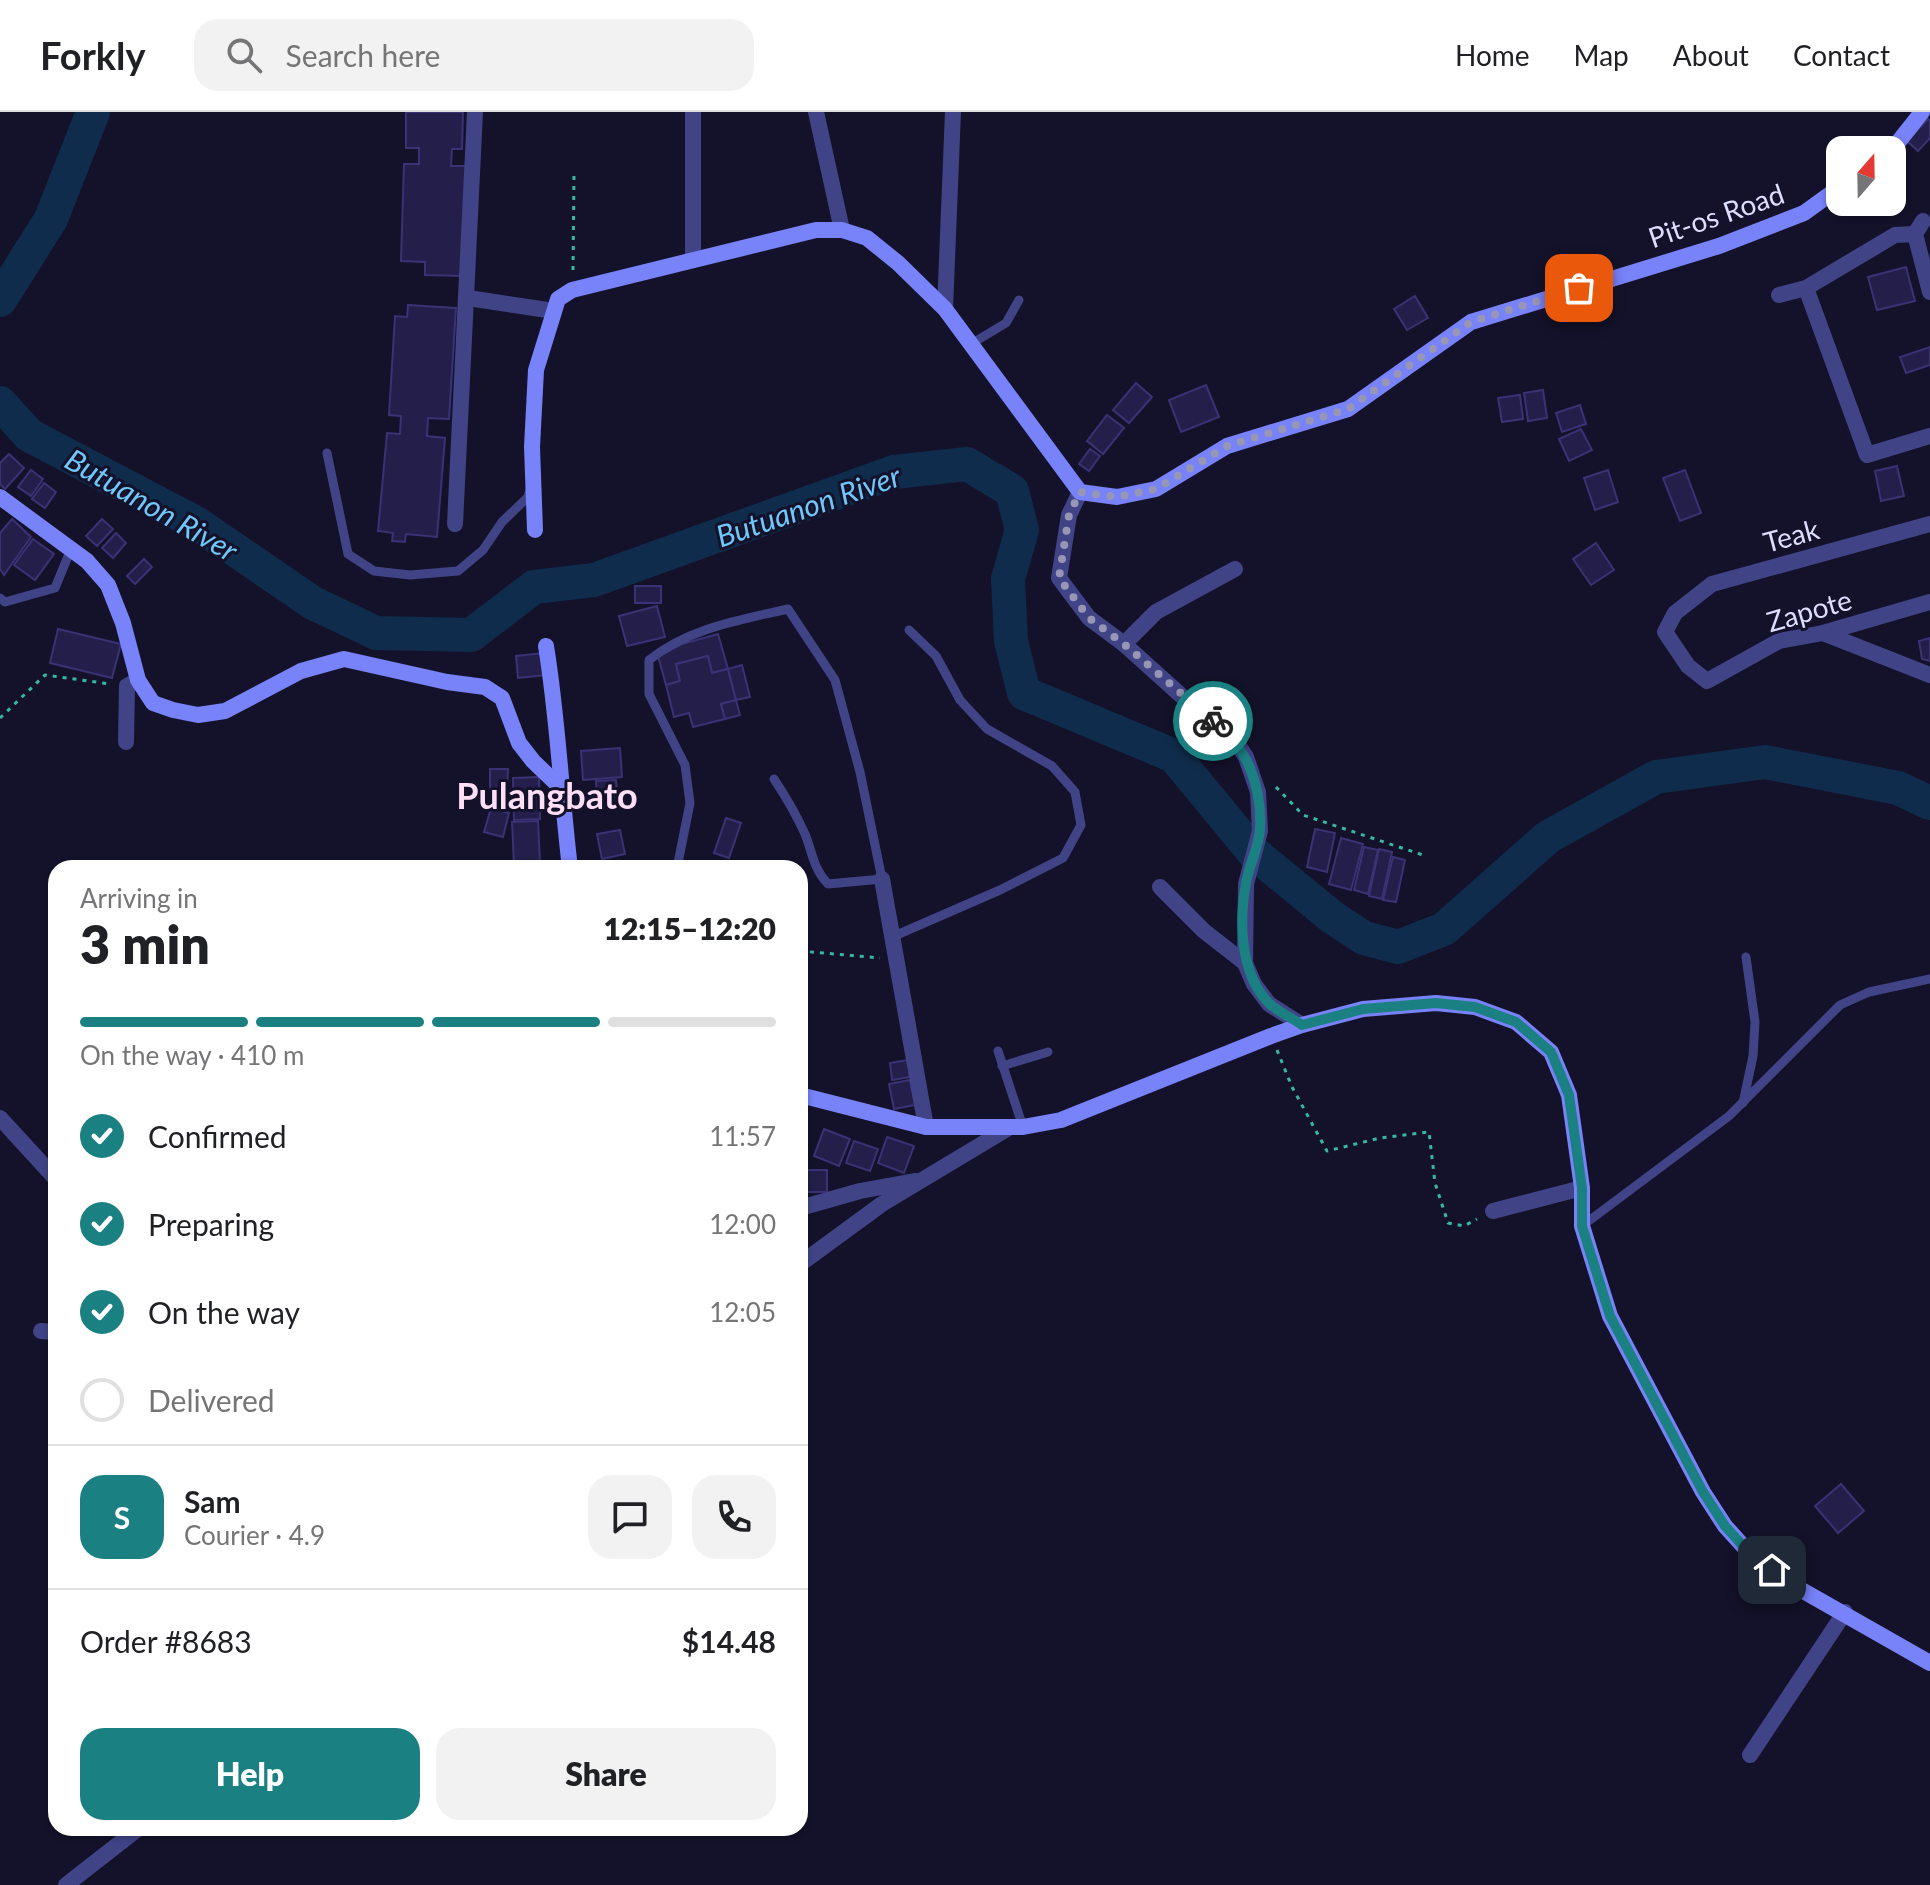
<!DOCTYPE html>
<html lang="en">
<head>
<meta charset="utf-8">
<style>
  body { margin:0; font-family:Lato,sans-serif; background:#f2f2f2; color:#202124; height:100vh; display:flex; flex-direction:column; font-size:30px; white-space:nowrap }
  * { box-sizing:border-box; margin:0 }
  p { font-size:26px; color:#757577 }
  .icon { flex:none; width:44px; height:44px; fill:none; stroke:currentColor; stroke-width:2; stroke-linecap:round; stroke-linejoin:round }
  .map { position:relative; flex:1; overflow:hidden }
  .side { position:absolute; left:48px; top:748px; width:760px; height:976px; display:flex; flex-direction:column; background:#fff; border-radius:24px; box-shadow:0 2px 6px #0004 }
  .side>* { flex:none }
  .needle { width:52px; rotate:20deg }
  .tools { position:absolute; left:1826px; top:24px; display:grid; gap:16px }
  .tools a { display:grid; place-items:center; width:80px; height:80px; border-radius:16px; background:#fff; box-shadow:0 2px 6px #0004; font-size:40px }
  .pin { position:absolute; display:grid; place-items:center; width:68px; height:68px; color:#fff; margin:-34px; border-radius:16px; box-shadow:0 4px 12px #0006 }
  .courier { position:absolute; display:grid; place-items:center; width:80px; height:80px; margin:-40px; border:6px solid #1a8082; border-radius:50%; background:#fff; color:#222; box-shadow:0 2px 10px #0007 }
  .overview em { font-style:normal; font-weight:800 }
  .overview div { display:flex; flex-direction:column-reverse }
  .overview { display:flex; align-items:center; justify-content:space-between; height:136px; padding:0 32px }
  h1 { font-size:52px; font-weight:800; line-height:60px }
  .bar { display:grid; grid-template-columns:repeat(4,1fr); gap:12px 8px; align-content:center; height:96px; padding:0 32px }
  .bar i { height:10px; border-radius:6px; background:#e0e0e0 }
  .bar .current { background:#1a8082 }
  .bar p { grid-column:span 4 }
  .line { display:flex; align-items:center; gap:20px; padding:0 32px; border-top:2px solid #e0e0e0 }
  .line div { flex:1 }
  .round { display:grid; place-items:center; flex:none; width:84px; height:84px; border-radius:24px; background:#f2f2f2 }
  ol { padding:0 32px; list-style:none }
  li { display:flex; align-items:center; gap:24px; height:88px }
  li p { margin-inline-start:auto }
  li .icon { padding:8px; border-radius:50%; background:#1a8082; color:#fff; stroke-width:4 }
  li:last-child { color:#757577 }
  li i { width:44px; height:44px; border:4px solid #e0e0e0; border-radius:50% }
  .button { display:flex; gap:16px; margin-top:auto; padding:16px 32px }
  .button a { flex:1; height:92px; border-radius:24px; background:#1a8082; color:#fff; font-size:32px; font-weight:800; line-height:92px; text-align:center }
  .button a+a { background:#f2f2f2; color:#202124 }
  header { display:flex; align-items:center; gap:48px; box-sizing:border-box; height:112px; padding:0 40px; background:#fff; border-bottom:2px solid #e0e0e0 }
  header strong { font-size:38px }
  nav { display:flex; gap:44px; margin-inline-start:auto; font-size:28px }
  .search { width:560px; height:72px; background:#f2f2f2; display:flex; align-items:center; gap:20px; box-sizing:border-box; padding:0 28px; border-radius:24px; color:#757577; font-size:30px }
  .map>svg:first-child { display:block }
</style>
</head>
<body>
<header>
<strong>Forkly</strong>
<div class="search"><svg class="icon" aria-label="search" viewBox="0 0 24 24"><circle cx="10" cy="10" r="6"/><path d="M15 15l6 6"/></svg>Search here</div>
<nav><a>Home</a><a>Map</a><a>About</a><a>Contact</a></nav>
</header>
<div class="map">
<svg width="1930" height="1773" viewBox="0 0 1930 1773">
  <rect width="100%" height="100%" fill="#14122a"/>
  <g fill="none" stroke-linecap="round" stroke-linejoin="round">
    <g stroke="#102c4c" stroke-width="34">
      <polyline points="0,188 51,107 93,0"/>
      <polyline points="0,291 29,323 196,411 313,491 376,521 471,523 534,475 594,468 894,360 967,352 1012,379 1022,418 1008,467 1011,529 1024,581 1174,644 1254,741 1332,805 1364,826 1398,835 1444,817 1548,725 1656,665 1765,650 1898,676 1930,691"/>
    </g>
  </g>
  <g fill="#231f4a" stroke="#393275" stroke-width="2">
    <polygon points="406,0 463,0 462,37 452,37 451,54 466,54 462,164 425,163 425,150 401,149 404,52 419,52 419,36 406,36"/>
    <polygon points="1928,7 1930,9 1930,26 1918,39 1907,29"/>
    <polygon points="1906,155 1915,189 1877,198 1868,165"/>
    <polygon points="1415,184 1428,206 1407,218 1394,197"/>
    <polygon points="408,193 456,196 449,307 428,306 427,324 445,326 437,425 406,422 405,430 392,429 393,421 378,419 387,321 400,322 401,304 389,303 395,204 407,205"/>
    <polygon points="1930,235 1930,253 1906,261 1900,245"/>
    <polygon points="1136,271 1152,285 1129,311 1113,298"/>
    <polygon points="1206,273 1219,305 1181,320 1169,288"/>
    <polygon points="1543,278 1547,306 1528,309 1524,281"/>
    <polygon points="1520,283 1523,307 1502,310 1498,286"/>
    <polygon points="1580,293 1586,312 1562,320 1556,301"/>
    <polygon points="1107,303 1124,316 1103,342 1087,329"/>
    <polygon points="1581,317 1592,338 1569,349 1559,327"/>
    <polygon points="1090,337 1100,344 1089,359 1079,352"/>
    <polygon points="9,342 24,356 5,377 0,372 0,351"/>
    <polygon points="1897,354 1904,384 1881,389 1875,359"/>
    <polygon points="31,358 43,367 31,384 18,375"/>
    <polygon points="1608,358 1618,390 1595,398 1584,366"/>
    <polygon points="1685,358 1701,401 1680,409 1663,366"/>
    <polygon points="44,371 56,380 45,396 32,387"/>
    <polygon points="12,407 31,425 4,463 0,457 0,421"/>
    <polygon points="102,407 113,417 97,434 86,424"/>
    <polygon points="116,421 126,431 113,446 102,436"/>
    <polygon points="33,427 54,442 35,468 14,453"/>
    <polygon points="1596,431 1614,458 1591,473 1573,447"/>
    <polygon points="144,447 152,455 135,472 127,464"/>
    <rect x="635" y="474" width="26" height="17"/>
    <polygon points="657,494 665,525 627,534 619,504"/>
    <polygon points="58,517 121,532 112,566 50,551"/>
    <polygon points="718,522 728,557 712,561 708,544 676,552 680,569 666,573 658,544 682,532"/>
    <polygon points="1930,526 1930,549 1922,547 1919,529"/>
    <polygon points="544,541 546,563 518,566 516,544"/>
    <polygon points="708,544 712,561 728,557 736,588 721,592 725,607 693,615 689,601 674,605 666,573 680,569 676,552"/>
    <polygon points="742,553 750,585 736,588 728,557"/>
    <polygon points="736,588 740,603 725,607 721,592"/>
    <polygon points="620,636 622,665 583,668 581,639"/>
    <polygon points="490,657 508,657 507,676 490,676"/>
    <polygon points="539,665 540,707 514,708 513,666"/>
    <polygon points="616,668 618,691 597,692 596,669"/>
    <polygon points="491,696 509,701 503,725 484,720"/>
    <polygon points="726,706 741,711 729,746 714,741"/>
    <polygon points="538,709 540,751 514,752 512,710"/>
    <polygon points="1315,717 1335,721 1327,760 1307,755"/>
    <polygon points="620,718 625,742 602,747 597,722"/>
    <polygon points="1341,726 1363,732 1351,778 1329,772"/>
    <polygon points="1364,735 1378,738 1368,782 1354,778"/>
    <polygon points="1379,737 1392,740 1382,787 1369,784"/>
    <polygon points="1393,745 1405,748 1396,790 1383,788"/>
    <polygon points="908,948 910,965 892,968 890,951"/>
    <polygon points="910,968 915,993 894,997 889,972"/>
    <polygon points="824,1017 850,1027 839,1054 814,1044"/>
    <polygon points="887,1025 914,1034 904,1061 878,1051"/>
    <polygon points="854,1029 878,1037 870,1059 846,1051"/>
    <rect x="800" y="1058" width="27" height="22"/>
    <polygon points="1841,1372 1864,1399 1838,1421 1815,1394"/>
  </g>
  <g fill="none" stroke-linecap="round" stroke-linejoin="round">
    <g stroke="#36b8a3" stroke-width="3" stroke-dasharray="4 6" stroke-linecap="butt">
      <polyline points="573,158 574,63"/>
      <polyline points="0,606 45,563 110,572"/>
      <polyline points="1276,675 1303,703 1426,744"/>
      <polyline points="800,839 880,846"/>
      <polyline points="1277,938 1292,975 1327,1039 1380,1026 1429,1020 1435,1071 1448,1111 1464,1114 1477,1107"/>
    </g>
    <g stroke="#404487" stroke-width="9">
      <polyline points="971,232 1006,211 1019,188"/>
      <polyline points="327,341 348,442 374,459 410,463 458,459 483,438 502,410 528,385 530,378"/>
      <polyline points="0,486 5,490 55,476 71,437"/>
      <path d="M677,756L690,691L685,653L649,582V548C689,516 739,508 788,497L835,568L860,660L882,767L828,772C813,756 813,742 805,722C796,702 786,685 774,667"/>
      <polyline points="892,825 1000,778 1063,746 1081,713 1075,680 1052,654 987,617 960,588 936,544 909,518"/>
      <polyline points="998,939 1023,1015"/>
      <polyline points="1002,954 1048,940"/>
      <polyline points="1743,991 1753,944 1755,910 1746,845"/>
      <polyline points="1582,1114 1729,1004 1840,893 1869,880 1930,867"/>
    </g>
    <g stroke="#404487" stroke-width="16">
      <polyline points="816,0 842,118"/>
      <polyline points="1915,122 1930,180"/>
      <polyline points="693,147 693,0"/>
      <polyline points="1806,176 1867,343 1930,324"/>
      <polyline points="1779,183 1806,176 1895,123 1915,122 1923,109"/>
      <polyline points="468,186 554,199"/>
      <polyline points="945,197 953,0"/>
      <polyline points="1080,380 1069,403 1059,466 1089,506 1124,532 1195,596 1230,621 1246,645 1258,680 1260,719 1246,772 1245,851 1254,872 1269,892 1302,913"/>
      <polyline points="455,412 475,0"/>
      <polyline points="1930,412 1712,472 1675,501 1665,520 1688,554 1707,569 1779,529 1823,521 1930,490"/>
      <polyline points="1823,521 1930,563"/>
      <polyline points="1124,532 1156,500 1235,457"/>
      <polyline points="126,630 127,574 138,568"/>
      <polyline points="882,767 926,1015"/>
      <polyline points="1160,775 1204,819 1245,851"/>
      <polyline points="0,1006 56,1067"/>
      <polyline points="800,1096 860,1079 915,1069"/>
      <polyline points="1493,1099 1582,1076"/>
      <polyline points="800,1152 882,1092 1007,1017"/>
      <polyline points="41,1219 56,1220"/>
      <polyline points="1750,1643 1845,1500"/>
      <polyline points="66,1773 139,1716"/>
    </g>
    <g stroke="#7882f9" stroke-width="16">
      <polyline points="1892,38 1922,0"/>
      <polyline points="0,385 87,449 108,473 123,511 138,568 153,591 173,598 198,603 225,599 301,559 344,547 447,570 485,575 502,586 519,631 533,649 560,675"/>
      <polyline points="535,418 532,335 536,258 558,187 572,178 816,118 842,118 867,126 898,151 945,197 1080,380 1117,385 1156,377 1227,334 1348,297 1471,210 1719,134 1804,101 1840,75"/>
      <path d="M546,534C558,607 561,682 570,756"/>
      <polyline points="800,983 926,1015 1023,1015 1061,1008 1271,924 1302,913 1363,897 1436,891 1475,895 1516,910 1551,940 1569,983 1582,1076 1582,1114 1610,1204 1703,1380 1725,1414 1753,1445 1791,1472 1930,1551"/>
    </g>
  </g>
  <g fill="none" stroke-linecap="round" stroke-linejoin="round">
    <polyline stroke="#9796b4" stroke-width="8" stroke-dasharray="0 14.4" points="1213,609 1124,532 1089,506 1059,466 1069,403 1080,380 1117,385 1156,377 1227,334 1348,297 1471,210 1579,176"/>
    <path stroke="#1a8082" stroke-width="10" d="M1213,609C1247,634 1262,674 1260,717C1259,735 1249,753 1246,771C1239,809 1240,858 1266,888C1275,899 1291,905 1302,913L1363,897L1436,891L1475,895L1516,910L1551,940L1569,983L1582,1076V1114L1610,1204L1703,1380L1725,1414L1753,1445L1772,1458"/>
  </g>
  <g text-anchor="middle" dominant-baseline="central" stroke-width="6" stroke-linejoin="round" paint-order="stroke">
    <g font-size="28" fill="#ddddfe" stroke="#14122a">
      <text transform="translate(1716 103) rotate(-19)">Pit-os Road</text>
      <text transform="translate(1791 423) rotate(-15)">Teak</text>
      <text transform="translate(1809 498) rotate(-16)">Zapote</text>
    </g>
    <g font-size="30" font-style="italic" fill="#70c7f9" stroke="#14122a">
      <text transform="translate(152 392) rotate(30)">Butuanon River</text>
      <text transform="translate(808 393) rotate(-19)">Butuanon River</text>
    </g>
    <g font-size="36" font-weight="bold" fill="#fedff6" stroke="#14122a">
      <text x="547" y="683">Pulangbato</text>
    </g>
  </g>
</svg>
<div class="tools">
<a><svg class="needle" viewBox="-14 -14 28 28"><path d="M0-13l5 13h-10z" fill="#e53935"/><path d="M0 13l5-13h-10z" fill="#757577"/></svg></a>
</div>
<div class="pin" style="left:1579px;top:176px;background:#ea580c"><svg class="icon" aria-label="bag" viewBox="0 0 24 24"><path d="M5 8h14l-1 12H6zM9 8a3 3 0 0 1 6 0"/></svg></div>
<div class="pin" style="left:1772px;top:1458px;background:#1f2937"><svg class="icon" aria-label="home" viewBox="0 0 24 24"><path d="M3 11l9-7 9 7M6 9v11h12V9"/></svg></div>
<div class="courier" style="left:1213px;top:609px"><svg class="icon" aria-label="bike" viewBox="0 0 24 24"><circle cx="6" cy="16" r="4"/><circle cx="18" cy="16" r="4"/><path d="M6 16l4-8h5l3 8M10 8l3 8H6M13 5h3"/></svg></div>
<section class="side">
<div class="overview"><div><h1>3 min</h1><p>Arriving in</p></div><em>12:15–12:20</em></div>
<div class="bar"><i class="current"></i><i class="current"></i><i class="current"></i><i></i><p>On the way · 410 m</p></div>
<ol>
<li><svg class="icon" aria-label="check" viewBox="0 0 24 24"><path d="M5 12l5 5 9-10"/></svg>Confirmed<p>11:57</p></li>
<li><svg class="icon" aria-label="check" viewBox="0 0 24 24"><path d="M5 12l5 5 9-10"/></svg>Preparing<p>12:00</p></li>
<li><svg class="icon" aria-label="check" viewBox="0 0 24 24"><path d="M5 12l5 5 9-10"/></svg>On the way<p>12:05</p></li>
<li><i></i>Delivered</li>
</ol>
<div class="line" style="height:144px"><b class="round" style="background:#1a8082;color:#fff">S</b><div><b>Sam</b><p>Courier · 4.9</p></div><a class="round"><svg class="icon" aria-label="chat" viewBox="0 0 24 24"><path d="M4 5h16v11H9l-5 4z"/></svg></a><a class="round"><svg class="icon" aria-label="phone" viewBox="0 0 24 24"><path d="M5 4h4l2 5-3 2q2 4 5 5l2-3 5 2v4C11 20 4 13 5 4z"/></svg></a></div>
<div class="line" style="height:104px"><div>Order #8683</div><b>$14.48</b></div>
<div class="button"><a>Help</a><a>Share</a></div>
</section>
</div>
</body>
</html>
